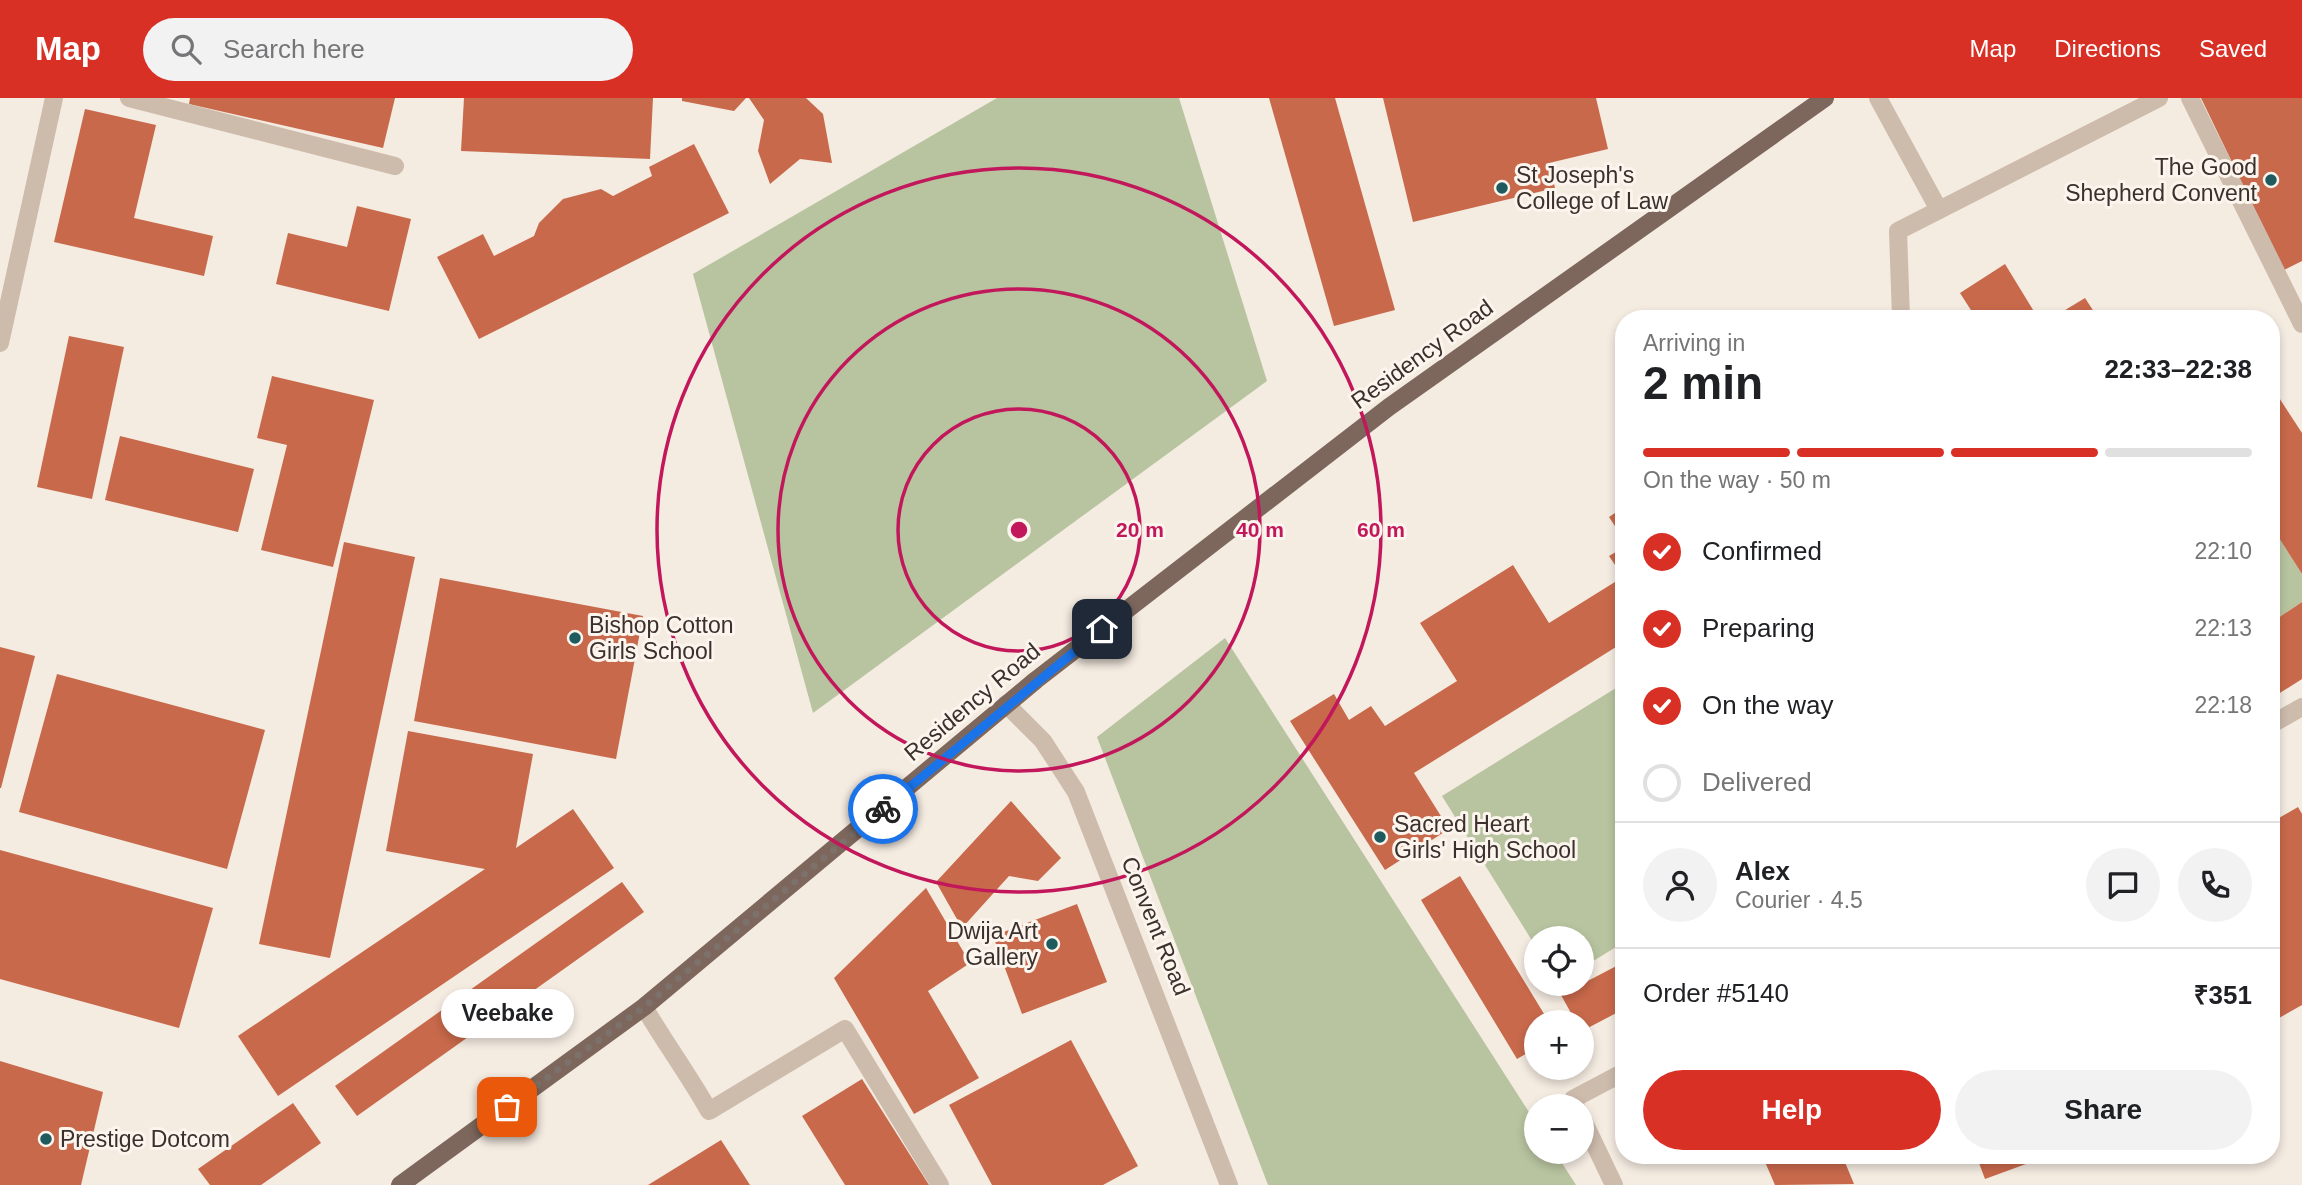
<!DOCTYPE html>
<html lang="en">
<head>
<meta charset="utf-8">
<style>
  body { margin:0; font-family:Helvetica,sans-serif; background:#f2f2f2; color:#202124; height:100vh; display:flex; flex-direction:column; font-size:26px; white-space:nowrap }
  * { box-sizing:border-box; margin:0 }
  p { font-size:23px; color:#757577 }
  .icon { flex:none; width:38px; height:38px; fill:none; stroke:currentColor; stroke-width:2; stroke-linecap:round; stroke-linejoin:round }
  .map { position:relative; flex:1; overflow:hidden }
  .details { position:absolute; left:1615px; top:212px; width:665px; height:854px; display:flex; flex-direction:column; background:#fff; border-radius:28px; box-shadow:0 4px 10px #0003 }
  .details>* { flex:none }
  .tools { position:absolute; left:1524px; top:828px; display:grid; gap:14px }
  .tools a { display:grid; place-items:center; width:70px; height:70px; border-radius:50%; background:#fff; box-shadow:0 4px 10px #0003; font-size:35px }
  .pin { position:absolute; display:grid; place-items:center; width:60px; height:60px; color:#fff; margin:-30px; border-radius:14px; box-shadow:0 4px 10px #0006 }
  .courier { position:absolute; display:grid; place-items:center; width:70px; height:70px; margin:-35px; border:5px solid #1a73e8; border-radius:50%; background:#fff; color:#222; box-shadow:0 2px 9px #0007 }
  .bubble { position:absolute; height:49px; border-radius:24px; background:#fff; box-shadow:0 4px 10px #0003; font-size:23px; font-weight:700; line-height:49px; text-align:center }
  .headline em { font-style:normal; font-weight:700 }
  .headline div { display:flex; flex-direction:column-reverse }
  .headline { display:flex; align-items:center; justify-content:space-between; height:119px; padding:0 28px }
  h1 { font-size:46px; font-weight:700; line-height:52px }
  .bar { display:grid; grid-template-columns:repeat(4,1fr); gap:10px 7px; align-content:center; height:84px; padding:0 28px }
  .bar i { height:9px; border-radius:5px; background:#e0e0e0 }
  .bar .on { background:#d93025 }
  .bar p { grid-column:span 4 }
  .line { display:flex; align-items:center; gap:18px; padding:0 28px; border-top:2px solid #e0e0e0 }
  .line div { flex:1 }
  .round { display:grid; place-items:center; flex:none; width:74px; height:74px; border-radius:37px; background:#f2f2f2 }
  ol { padding:0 28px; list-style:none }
  li { display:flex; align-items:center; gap:21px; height:77px }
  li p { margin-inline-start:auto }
  li .icon { padding:7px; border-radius:50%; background:#d93025; color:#fff; stroke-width:4 }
  li:last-child { color:#757577 }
  li i { width:38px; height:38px; border:4px solid #e0e0e0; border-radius:50% }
  .action { display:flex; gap:14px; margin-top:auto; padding:14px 28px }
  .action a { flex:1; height:80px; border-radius:42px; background:#d93025; color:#fff; font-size:28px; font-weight:700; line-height:80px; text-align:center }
  .action a+a { background:#f2f2f2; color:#202124 }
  header { display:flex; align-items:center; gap:42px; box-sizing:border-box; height:98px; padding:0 35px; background:#d93025; color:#fff }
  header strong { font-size:33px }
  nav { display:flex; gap:38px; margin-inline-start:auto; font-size:24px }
  .search { width:490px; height:63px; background:#f2f2f2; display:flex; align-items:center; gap:18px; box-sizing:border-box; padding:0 24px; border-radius:38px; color:#757577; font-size:26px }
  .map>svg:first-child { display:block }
</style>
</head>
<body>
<header>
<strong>Map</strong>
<div class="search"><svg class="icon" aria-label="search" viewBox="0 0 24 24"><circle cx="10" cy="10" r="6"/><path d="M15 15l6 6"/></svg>Search here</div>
<nav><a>Map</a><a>Directions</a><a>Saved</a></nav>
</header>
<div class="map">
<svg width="2302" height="1087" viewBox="0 0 2302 1087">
  <rect width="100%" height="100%" fill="#f4ebe1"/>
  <g fill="#b8c4a0">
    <polygon points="997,0 1179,0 1267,283 813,615 693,176"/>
    <polygon points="2272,429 2302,476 2302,504 2272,524"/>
    <polygon points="1225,540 1536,1025 1536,1054 1555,1054 1576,1087 1268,1087 1097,639"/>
    <polygon points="1624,585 1624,844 1582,870 1582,840 1536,840 1536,849 1442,698"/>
  </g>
  <g fill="#c8694b">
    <polygon points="190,0 395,0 383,50 189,6"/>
    <polygon points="464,0 653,0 650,61 461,53"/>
    <polygon points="682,0 746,0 734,13 682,3"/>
    <polygon points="749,0 806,0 823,16 832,65 800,61 770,86 758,53 764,22"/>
    <polygon points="1269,0 1335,0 1395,212 1334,228"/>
    <polygon points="1383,0 1596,0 1608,51 1549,65 1555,90 1413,124"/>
    <polygon points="2201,0 2302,0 2302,163 2284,172"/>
    <polygon points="85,11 156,27 134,120 213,138 204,178 54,144"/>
    <polygon points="694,46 729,115 479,241 437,159 483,136 494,158 534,138 539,125 563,101 601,91 613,98 652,78 649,69"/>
    <polygon points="357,108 411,121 389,213 276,186 288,135 347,149"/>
    <polygon points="2005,166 2038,220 1976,220 1960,195"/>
    <polygon points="2085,200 2098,220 2052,220"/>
    <polygon points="69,238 124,249 92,401 37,389"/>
    <polygon points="272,278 374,302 333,469 261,452 287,347 257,340"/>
    <polygon points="2272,289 2302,335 2302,476 2272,429"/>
    <polygon points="120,338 254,371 238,434 105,402"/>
    <polygon points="1624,409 1624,442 1609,419"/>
    <polygon points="344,444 415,459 330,860 259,846"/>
    <polygon points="1624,449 1624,544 1414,675 1449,731 1385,772 1290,623 1334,596 1349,622 1371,608 1385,628 1457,583 1420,525 1513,467 1549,525 1623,479 1609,458"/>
    <polygon points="440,480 643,518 616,661 414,623"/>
    <polygon points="2302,504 2302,581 2272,600 2272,524"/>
    <polygon points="0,549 35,558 1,690 0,690"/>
    <polygon points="57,576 265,632 227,771 19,714"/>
    <polygon points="408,633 533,656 516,750 573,711 614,770 278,998 238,938 485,771 386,753"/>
    <polygon points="1011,703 1061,760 1038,783 1009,778 962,830 936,784"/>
    <polygon points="2298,709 2302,716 2302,907 2272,924 2272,724"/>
    <polygon points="0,752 213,810 179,930 0,881"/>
    <polygon points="1460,778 1549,924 1536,924 1536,950 1517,961 1421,802"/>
    <polygon points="622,784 644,814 357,1018 335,988"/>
    <polygon points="926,790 970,865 928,893 979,980 914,1016 834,880"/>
    <polygon points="1077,806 1107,884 1022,916 993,838"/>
    <polygon points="1624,864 1624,911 1582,933 1582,924 1576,924 1561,897"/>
    <polygon points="1071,942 1138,1068 1103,1087 992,1087 949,1007"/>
    <polygon points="0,963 103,994 81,1087 0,1087"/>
    <polygon points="862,981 929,1087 845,1087 802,1018"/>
    <polygon points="293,1005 321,1045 261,1087 210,1087 198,1071"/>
    <polygon points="721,1042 750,1087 648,1087"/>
    <polygon points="1762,1057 1842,1057 1854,1086 1775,1087"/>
    <polygon points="1976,1057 2023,1057 2026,1066 1985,1081"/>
  </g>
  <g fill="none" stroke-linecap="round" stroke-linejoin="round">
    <g stroke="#cdbbac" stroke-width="18">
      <polyline points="129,0 395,68"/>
      <polyline points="1878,0 1939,112"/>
      <polyline points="2190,0 2302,226"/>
      <polyline points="1901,220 1898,133 2159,0"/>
      <polyline points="0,245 54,0"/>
      <polyline points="1006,606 1043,643 1076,694 1229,1087"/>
      <polyline points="2272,626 2302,609"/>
      <path d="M644,909C665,945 689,977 709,1013L845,931L940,1087"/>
      <polyline points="1576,1008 1573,1001 1624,974"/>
      <polyline points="1582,1020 1614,1087"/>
    </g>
    <polyline stroke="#7d675c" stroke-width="18" points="400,1087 644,909 1036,582 1389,309 1825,0"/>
  </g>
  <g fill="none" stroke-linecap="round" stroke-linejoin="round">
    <polyline stroke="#7c716b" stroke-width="7" stroke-dasharray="0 12.6" points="507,1009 644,909 883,711"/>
    <polyline stroke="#1a73e8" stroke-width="9" points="883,711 1102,531"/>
  </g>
  <g fill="none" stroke="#c2185b" stroke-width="3.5">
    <circle cx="1019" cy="432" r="121"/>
    <circle cx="1019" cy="432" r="241"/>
    <circle cx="1019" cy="432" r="362"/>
  </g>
  <g fill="#1f5a5e" stroke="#fbf5ee" stroke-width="2.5">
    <circle cx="2271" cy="82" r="7"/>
    <circle cx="1502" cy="90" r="7"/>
    <circle cx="575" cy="540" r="7"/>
    <circle cx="1380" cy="739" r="7"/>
    <circle cx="1052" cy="846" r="7"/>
    <circle cx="46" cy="1041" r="7"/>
  </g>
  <g text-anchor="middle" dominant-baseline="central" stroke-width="6" stroke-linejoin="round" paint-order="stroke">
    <g font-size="23" fill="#3b302b" stroke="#fbf5ee" text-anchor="start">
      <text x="2257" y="69" text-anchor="end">The Good<tspan x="2257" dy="26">Shepherd Convent</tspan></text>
      <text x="1516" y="77">St Joseph's<tspan x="1516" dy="26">College of Law</tspan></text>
      <text x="589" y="527">Bishop Cotton<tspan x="589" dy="26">Girls School</tspan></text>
      <text x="1394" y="726">Sacred Heart<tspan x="1394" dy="26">Girls' High School</tspan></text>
      <text x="1038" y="833" text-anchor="end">Dwija Art<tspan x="1038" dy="26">Gallery</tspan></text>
      <text x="60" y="1041">Prestige Dotcom</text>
    </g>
    <g font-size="23" fill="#3b302b" stroke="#fbf5ee">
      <text transform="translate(1422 256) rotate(-36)">Residency Road</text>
      <text transform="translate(972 604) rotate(-40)">Residency Road</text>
      <text transform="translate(1156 828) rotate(68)">Convent Road</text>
    </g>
  </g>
  <circle cx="1019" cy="432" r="10" fill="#c2185b" stroke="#fbf5ee" stroke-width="3.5"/>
  <g font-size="21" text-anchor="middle" font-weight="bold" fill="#c2185b" stroke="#fbf5ee" stroke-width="6" stroke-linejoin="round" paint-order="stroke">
    <text x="1140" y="439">20 m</text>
    <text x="1260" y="439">40 m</text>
    <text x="1381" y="439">60 m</text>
  </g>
</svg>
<div class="tools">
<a><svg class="icon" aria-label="locate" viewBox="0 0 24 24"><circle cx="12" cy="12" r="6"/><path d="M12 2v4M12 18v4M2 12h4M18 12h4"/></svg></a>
<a>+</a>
<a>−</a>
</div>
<div class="pin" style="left:507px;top:1009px;background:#ea580c"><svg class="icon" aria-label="bag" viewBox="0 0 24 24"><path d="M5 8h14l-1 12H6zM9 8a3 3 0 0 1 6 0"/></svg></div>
<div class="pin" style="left:1102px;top:531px;background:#1f2937"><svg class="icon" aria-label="home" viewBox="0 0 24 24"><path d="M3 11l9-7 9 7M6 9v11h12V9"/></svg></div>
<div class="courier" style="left:883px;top:711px"><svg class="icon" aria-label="bike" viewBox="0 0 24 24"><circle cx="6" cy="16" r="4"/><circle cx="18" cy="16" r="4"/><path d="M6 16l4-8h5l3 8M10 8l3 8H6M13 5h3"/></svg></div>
<div class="bubble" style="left:441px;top:891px;width:133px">Veebake</div>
<section class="details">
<div class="headline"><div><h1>2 min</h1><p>Arriving in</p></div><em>22:33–22:38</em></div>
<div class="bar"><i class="on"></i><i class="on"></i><i class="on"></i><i></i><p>On the way · 50 m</p></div>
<ol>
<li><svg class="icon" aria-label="check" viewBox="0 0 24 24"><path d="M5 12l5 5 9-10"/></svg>Confirmed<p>22:10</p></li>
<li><svg class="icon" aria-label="check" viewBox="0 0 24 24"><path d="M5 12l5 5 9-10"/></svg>Preparing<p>22:13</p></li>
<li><svg class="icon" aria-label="check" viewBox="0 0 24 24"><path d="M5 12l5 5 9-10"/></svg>On the way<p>22:18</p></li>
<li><i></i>Delivered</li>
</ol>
<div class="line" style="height:126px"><a class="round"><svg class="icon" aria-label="person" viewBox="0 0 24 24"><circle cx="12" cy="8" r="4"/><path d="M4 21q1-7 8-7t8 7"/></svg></a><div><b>Alex</b><p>Courier · 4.5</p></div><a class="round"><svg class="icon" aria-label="chat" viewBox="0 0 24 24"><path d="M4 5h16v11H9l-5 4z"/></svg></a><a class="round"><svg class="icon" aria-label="phone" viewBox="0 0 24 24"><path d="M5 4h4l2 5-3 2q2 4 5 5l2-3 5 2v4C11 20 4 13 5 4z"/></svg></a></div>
<div class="line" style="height:91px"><div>Order #5140</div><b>₹351</b></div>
<div class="action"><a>Help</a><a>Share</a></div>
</section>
</div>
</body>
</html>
